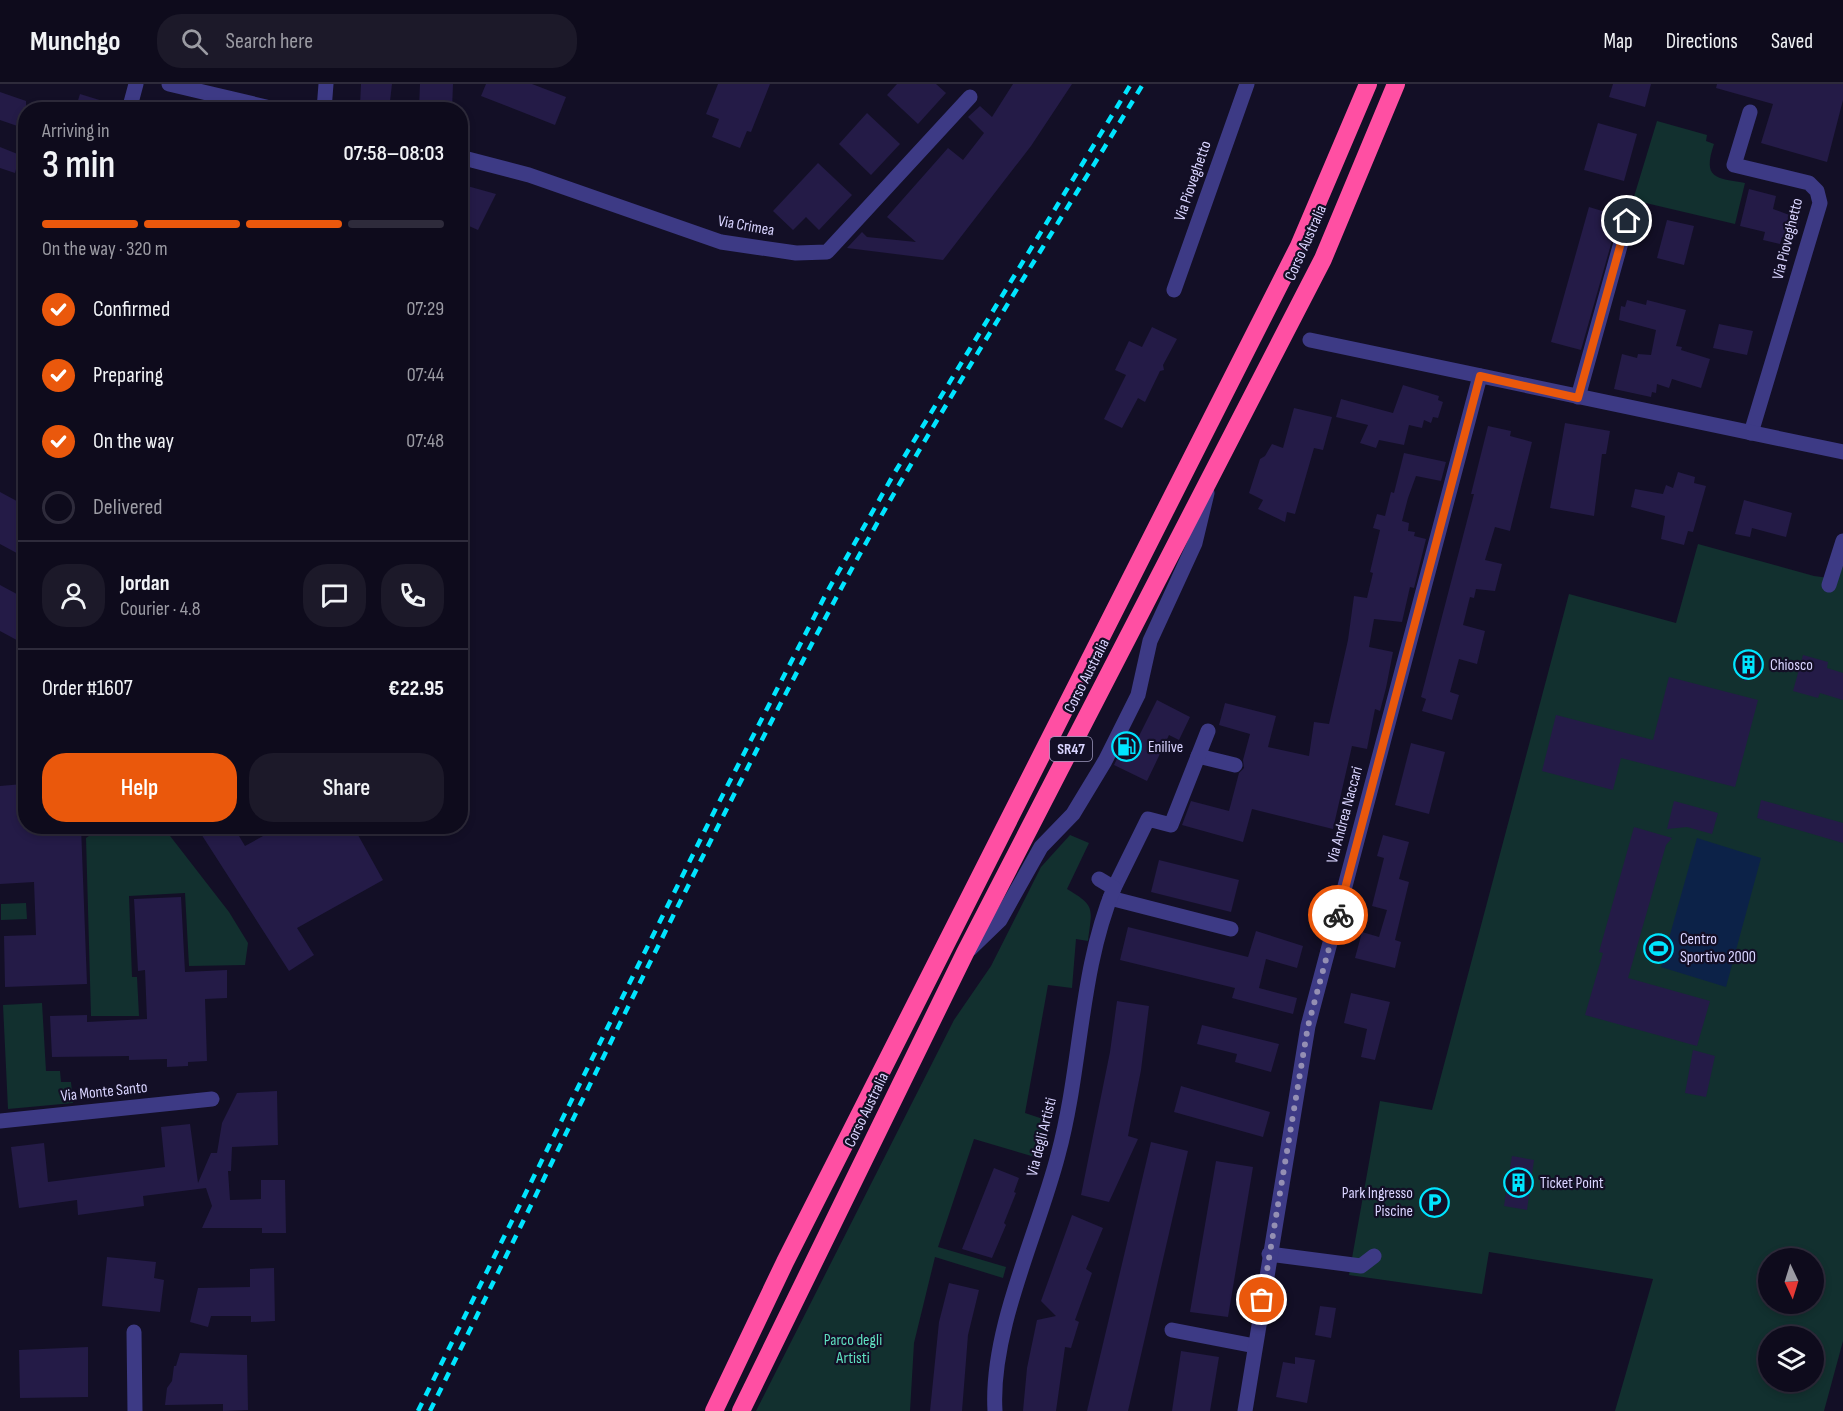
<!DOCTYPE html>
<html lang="en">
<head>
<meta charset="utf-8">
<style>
  body { margin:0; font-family:"Sofia Sans Condensed",sans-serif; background:#1c1929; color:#f1f3f6; height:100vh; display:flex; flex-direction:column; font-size:22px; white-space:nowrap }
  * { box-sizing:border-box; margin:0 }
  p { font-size:20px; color:#9b9ba3 }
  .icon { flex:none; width:33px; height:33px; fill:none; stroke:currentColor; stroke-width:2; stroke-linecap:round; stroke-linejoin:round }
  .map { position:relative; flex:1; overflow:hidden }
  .sheet { position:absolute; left:18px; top:18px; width:450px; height:732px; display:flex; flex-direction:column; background:#0e0b1c; border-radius:24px; box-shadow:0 3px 9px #0003,0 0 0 2px #2e2b3b }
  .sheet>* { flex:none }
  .needle { width:39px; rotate:176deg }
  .fabs { position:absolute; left:1758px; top:1164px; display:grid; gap:12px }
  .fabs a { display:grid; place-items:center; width:66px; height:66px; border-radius:50%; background:#0e0b1c; box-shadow:0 3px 9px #0003,0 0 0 2px #2e2b3b; font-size:30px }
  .pin { position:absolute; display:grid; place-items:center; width:51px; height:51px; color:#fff; margin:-26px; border:3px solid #fff; border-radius:50%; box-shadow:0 2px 6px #0007 }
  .courier { position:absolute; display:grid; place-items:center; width:60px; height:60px; margin:-30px; border:4px solid #ea580c; border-radius:50%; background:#fff; color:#222; box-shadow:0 2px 8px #0007 }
  .headline em { font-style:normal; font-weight:600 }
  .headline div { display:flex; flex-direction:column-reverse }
  .headline { display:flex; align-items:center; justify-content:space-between; height:102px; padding:0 24px }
  h1 { font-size:39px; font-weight:600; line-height:45px }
  .bar { display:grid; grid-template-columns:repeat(4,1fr); gap:9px 6px; align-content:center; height:72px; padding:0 24px }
  .bar i { height:8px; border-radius:4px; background:#2e2b3b }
  .bar .active { background:#ea580c }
  .bar p { grid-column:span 4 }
  .line { display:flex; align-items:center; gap:15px; padding:0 24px; border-top:2px solid #2e2b3b }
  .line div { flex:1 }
  .round { display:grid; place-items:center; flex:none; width:63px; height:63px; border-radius:24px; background:#1c1929 }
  ol { padding:0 24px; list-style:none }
  li { display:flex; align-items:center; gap:18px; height:66px }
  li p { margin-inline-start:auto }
  li .icon { padding:6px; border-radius:50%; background:#ea580c; color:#fff; stroke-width:4 }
  li:last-child { color:#9b9ba3 }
  li i { width:33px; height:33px; border:3px solid #2e2b3b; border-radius:50% }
  .button { display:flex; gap:12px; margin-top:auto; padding:12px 24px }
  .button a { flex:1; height:69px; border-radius:24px; background:#ea580c; color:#fff; font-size:24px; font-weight:600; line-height:69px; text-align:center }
  .button a+a { background:#1c1929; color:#f1f3f6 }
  header { display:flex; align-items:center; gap:36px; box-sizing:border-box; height:84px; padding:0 30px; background:#0e0b1c; border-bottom:2px solid #2e2b3b }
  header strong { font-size:28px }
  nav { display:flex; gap:33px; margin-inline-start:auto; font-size:21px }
  .search { width:420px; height:54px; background:#1c1929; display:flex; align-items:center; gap:15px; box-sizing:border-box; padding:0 21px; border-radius:24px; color:#9b9ba3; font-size:22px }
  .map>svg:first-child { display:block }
</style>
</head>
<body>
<header>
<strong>Munchgo</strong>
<div class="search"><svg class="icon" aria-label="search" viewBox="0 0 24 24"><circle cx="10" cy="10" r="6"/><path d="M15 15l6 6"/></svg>Search here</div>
<nav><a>Map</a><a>Directions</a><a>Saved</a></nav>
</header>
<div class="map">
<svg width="1843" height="1327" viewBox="0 0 1843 1327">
  <rect width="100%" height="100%" fill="#130f26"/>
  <g fill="#12302f" fill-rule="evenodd">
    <path d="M1657,37L1707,51L1706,57L1714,60C1702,95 1716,94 1745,99L1735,140L1633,116Z"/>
    <path d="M1698,460L1814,492L1836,495L1843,471V1257L1824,1327H1615L1653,1195L1489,1168L1482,1210L1349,1191L1380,1017L1432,1026L1569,510L1676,539ZM1768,1174H1814V1220H1768ZM1768,1252H1814V1298H1768Z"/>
    <polygon points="102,743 159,743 167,748 229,828 248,859 245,881 189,882 185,809 129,812 132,893 137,893 139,932 91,932 86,754"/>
    <path d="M1070,751L1089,759L1067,805C1096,822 1092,824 1088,857L1076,855L1072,904L1048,901L1025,1029L1046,1036L1035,1073L974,1055L938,1163L1006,1183L1003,1194L935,1173L914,1259L910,1327H756L954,936L991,882L1041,783Z"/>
    <polygon points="26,819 27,835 1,836 1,820"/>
    <polygon points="42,919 46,987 60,987 61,998 71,998 73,1019 8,1025 3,921"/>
  </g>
  <polygon fill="#0c2248" points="1697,754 1761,774 1726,903 1661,883"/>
  <g fill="#241b47">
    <polygon points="361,0 392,0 389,26 360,22"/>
    <polygon points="420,0 453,0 452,26 419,26"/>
    <polygon points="486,0 532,0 566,13 555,41 481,12"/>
    <polygon points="718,0 770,0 751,48 747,47 740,64 712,53 719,35 706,30"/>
    <polygon points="897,0 936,0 946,9 918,40 887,11"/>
    <polygon points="1013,0 1072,0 1031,62 943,176 847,164 862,148 867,153 916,158 887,133 948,64 963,76 984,49 968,33 980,22 992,33"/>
    <polygon points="1613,0 1651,0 1645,23 1609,13"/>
    <polygon points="1717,0 1843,0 1843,16 1827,78 1761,59 1773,20 1716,4"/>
    <polygon points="0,8 26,17 26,45 0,36"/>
    <polygon points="80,10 119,22 118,26 75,26"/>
    <polygon points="867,29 900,60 871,91 839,60"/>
    <polygon points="1598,39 1637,50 1624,97 1584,86"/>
    <polygon points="0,63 20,71 15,89 0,84"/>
    <polygon points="818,79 852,111 819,146 806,133 793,146 773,127"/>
    <polygon points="460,100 496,110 478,146 460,138"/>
    <polygon points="1749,105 1776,112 1773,125 1800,135 1795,156 1782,153 1780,160 1763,156 1765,148 1740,142"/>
    <polygon points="1589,123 1619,132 1581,266 1551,258"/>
    <polygon points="1667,136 1694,142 1684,181 1657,174"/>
    <polygon points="1627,216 1646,221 1647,216 1686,226 1676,262 1682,263 1681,266 1710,275 1701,304 1672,295 1669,304 1657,300 1656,309 1652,308 1651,313 1614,305 1622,270 1637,274 1638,270 1651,271 1656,246 1619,236 1621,222 1625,223"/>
    <polygon points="1719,240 1753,247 1747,271 1713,264"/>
    <polygon points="1152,243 1177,255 1163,281 1164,286 1160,287 1145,318 1138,314 1122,344 1104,335 1126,291 1115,286 1129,257 1142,263"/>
    <polygon points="1403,301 1439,312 1438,316 1443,318 1438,334 1433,333 1431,339 1424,336 1422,344 1409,341 1404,361 1379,356 1376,364 1360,359 1368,341 1336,333 1341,315 1393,329"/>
    <polygon points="1294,324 1332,333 1323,366 1314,364 1295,430 1287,428 1285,438 1258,425 1263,416 1249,409 1260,375 1265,372 1272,360 1283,364"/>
    <polygon points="1565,339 1610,347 1606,370 1602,370 1594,432 1550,424"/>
    <polygon points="1488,342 1511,347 1510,352 1532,358 1510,447 1495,443 1485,476 1502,480 1495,507 1476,505 1474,514 1470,513 1463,541 1485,547 1477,580 1459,575 1450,608 1459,611 1452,636 1422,627 1426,615 1421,613 1474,410 1471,410"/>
    <polygon points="1404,369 1446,378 1441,397 1416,392 1408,414 1402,437 1409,439 1408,447 1415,448 1414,452 1426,455 1414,504 1410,503 1402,538 1374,535 1369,563 1393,568 1386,604 1380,627 1375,625 1367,665 1352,662 1333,745 1252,725 1243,758 1182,741 1191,717 1229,727 1239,689 1244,684 1243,676 1250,650 1219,641 1225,619 1276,632 1268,663 1309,672 1314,638 1329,640 1348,556 1354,512 1367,514 1373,489 1370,488 1380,446 1373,444 1377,430 1385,432 1391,408 1394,409"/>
    <polygon points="1678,388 1695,393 1694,399 1706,402 1693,448 1688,447 1684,461 1661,455 1665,432 1631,423 1635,405 1663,410 1666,401 1673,404"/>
    <polygon points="0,408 26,422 26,474 0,460"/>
    <polygon points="1744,416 1792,429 1786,453 1752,444 1750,453 1735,450"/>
    <polygon points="0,501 26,515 26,561 0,547"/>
    <polygon points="1749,566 1759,569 1764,579 1760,589 1745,597 1735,581 1740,569"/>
    <polygon points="1803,571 1828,578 1827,584 1843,589 1843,616 1820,609 1818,614 1793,607"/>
    <polygon points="1669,593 1758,616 1735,703 1621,674 1613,706 1542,687 1556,631 1653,656"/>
    <polygon points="1157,616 1190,633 1179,656 1169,651 1147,697 1114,681 1128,652 1137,656"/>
    <polygon points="1411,659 1445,668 1429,730 1395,721"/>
    <polygon points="23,700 26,742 81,742 87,900 5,903 4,852 36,851 34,798 0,800 0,702"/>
    <polygon points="1761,716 1843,739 1843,759 1757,734"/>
    <polygon points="1674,717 1718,729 1712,750 1687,743 1667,745"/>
    <polygon points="196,742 233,742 245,762 281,742 353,742 383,796 297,844 314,871 289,887"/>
    <polygon points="1634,743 1672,754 1666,761 1628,894 1710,917 1697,962 1585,931 1603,869 1599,868"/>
    <polygon points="1383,751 1409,758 1399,795 1409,798 1395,856 1401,858 1395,884 1355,874 1362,848 1379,853 1387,826 1372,822 1384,774 1377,772"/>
    <polygon points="1159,776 1239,796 1231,828 1151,808"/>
    <polygon points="181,813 185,888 227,886 227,914 205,915 207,977 188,978 188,982 167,983 167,975 129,976 129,972 52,973 50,932 87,931 87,938 147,935 145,886 138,887 134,815"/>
    <polygon points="1128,843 1248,873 1256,847 1303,862 1297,884 1266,875 1259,904 1297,914 1293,930 1232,914 1235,904 1120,876"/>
    <polygon points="1351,909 1390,918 1375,976 1361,973 1367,945 1344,939"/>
    <polygon points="1117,917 1149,922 1141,986 1128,1052 1138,1055 1109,1118 1081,1111 1110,968"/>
    <polygon points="1202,941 1279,960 1271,988 1235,978 1237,970 1197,960"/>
    <polygon points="1693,966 1715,972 1706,1013 1685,1009"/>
    <polygon points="1181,1002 1270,1028 1263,1053 1174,1028"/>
    <polygon points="277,1007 278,1061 232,1063 231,1087 228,1087 230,1116 261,1115 261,1096 285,1096 286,1149 262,1149 262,1144 202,1144 212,1122 206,1104 143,1112 144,1122 78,1131 77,1116 19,1124 11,1063 44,1059 48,1098 165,1083 161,1043 190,1040 198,1099 211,1069 217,1069 222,1039 237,1009"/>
    <polygon points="1151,1058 1188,1067 1128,1327 1087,1327"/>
    <polygon points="1512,1072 1534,1076 1527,1126 1504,1122"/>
    <polygon points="1216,1077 1253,1083 1228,1233 1190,1228"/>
    <polygon points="994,1084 1019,1094 1014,1108 1016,1109 1004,1139 1006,1141 992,1174 962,1165"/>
    <polygon points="1072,1131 1103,1144 1086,1185 1092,1189 1075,1236 1079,1238 1071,1264 1065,1263 1056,1327 1023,1327 1027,1284 1037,1236 1056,1232 1041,1217"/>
    <polygon points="107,1173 156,1178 154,1194 164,1196 160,1228 102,1222"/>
    <polygon points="274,1184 275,1237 251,1238 251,1232 211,1232 208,1243 190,1238 198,1204 250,1203 250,1185"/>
    <polygon points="949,1199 979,1206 968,1251 962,1327 930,1327 939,1238"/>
    <polygon points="1320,1222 1336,1224 1331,1254 1315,1251"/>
    <polygon points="88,1263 88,1313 20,1314 19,1266"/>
    <polygon points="1181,1267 1219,1273 1210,1327 1172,1327"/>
    <polygon points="180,1269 247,1271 248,1326 223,1327 223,1320 165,1321 167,1304 172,1297 174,1282 176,1282"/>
    <polygon points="1295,1273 1315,1276 1307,1319 1276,1313 1283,1278 1295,1280"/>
  </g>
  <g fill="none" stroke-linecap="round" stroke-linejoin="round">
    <g stroke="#3d3a85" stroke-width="15">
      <polyline points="169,0 279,26"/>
      <polyline points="129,26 136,0"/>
      <polyline points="324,26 326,0"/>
      <polyline points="1750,28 1734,81 1809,99 1817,107 1820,119 1751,349"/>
      <polyline points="460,73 529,91 721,158 796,169 827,168 970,13"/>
      <polyline points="1174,206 1247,0"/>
      <polyline points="1310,256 1843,368"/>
      <polyline points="1578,313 1627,137"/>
      <polyline points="1829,501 1843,457"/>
      <polyline points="1198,672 1235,681"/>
      <polyline points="1114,804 1148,735 1171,741 1208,647"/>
      <polyline points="1110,814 1231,845"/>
      <polyline points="970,865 1000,836 1041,763 1073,730 1105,677 1138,611 1150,557 1195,459 1207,409"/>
      <polyline points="0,1037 212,1015"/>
      <polyline points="1269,1170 1361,1182 1374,1172"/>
      <polyline points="1172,1246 1255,1262"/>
      <polyline points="134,1248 135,1327"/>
      <path d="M995,1327C990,1246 1038,1149 1058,1071C1082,983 1079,888 1114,804L1099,795"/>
      <polyline points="1245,1327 1308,942 1480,292"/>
    </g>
    <g stroke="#ff4fa3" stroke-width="18">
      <polyline points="714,1327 785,1178 1299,162 1368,0"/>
      <polyline points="741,1327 965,869 1323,175 1396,0"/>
    </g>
    <g stroke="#00e5ff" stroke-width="4.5" stroke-dasharray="9 8" stroke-linecap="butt">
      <polyline points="418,1327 715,726 827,508 895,388 1131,0"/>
      <path d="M430,1327C564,1056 694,781 836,514C930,338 1040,171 1143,0"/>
    </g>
  </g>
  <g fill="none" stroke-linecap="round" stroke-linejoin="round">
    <polyline stroke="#948fb3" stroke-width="6" stroke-dasharray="0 10.8" points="1262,1216 1308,942 1338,831"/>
    <polyline stroke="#ea580c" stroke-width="8" points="1338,831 1480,292 1578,314 1627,137"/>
  </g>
  <defs>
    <symbol id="building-ring" viewBox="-11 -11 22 22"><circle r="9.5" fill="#130f26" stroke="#00e5ff" stroke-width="1.5"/><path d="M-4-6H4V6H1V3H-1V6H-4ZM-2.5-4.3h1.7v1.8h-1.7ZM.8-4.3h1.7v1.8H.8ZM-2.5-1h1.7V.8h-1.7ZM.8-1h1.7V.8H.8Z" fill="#00e5ff"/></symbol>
    <symbol id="fuel-ring" viewBox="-11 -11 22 22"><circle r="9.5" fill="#130f26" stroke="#00e5ff" stroke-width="1.5"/><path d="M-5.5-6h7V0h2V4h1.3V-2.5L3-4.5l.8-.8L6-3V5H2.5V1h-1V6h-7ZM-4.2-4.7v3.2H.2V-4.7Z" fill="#00e5ff"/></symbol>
    <symbol id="stadium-ring" viewBox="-11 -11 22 22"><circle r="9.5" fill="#130f26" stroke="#00e5ff" stroke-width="1.5"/><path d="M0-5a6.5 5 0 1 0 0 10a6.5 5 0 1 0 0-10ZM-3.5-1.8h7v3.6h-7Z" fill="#00e5ff"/></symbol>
    <symbol id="parking-ring" viewBox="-11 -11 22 22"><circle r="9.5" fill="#130f26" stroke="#00e5ff" stroke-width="1.5"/><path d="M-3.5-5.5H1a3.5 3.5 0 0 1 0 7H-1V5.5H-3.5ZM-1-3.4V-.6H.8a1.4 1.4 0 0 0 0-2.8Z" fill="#00e5ff"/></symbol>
  </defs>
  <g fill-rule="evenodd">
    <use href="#building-ring" x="1732" y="564" width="33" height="33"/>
    <use href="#fuel-ring" x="1110" y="646" width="33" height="33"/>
    <use href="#stadium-ring" x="1642" y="848" width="33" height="33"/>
    <use href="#building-ring" x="1502" y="1082" width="33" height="33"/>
    <use href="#parking-ring" x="1418" y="1102" width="33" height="33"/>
  </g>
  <g text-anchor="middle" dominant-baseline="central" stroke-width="4.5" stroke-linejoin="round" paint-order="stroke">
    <rect fill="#130f26" stroke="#9e99be" stroke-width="1.5" x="1050" y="653" width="42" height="24" rx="4.5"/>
    <g font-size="15" font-weight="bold" fill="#d9d4ff">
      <text x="1071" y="665">SR47</text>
    </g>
    <g font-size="16" fill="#d9d4ff" stroke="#130f26">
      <text transform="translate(1193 97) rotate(-71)">Via Pioveghetto</text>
      <text transform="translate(746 142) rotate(10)">Via Crimea</text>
      <text transform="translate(1788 155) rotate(-76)">Via Pioveghetto</text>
      <text transform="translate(1306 159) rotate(-66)">Corso Australia</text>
      <text transform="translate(1087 592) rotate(-63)">Corso Australia</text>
      <text transform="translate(1345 731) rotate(-75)">Via Andrea Naccari</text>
      <text transform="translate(104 1008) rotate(-6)">Via Monte Santo</text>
      <text transform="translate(867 1026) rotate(-64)">Corso Australia</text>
      <text transform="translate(1042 1053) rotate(-76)">Via degli Artisti</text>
    </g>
    <g font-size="16" fill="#d9d4ff" stroke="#130f26" text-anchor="start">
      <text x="1770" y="581">Chiosco</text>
      <text x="1148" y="663">Enilive</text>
      <text x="1680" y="855">Centro<tspan x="1680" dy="18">Sportivo 2000</tspan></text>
      <text x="1540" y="1099">Ticket Point</text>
      <text x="1413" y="1109" text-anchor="end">Park Ingresso<tspan x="1413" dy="18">Piscine</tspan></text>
    </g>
    <g font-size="16" fill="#5fe0c0" stroke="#130f26">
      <text x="853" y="1256">Parco degli<tspan x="853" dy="18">Artisti</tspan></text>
    </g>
  </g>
</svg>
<div class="fabs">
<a><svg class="needle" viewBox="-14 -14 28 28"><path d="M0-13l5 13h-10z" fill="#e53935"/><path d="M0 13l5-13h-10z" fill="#9b9ba3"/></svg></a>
<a><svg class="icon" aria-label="layers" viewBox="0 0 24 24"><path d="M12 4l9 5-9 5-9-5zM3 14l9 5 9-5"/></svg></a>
</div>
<div class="pin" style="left:1262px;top:1216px;background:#ea580c"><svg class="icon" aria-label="bag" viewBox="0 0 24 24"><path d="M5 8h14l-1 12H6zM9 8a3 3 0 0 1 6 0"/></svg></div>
<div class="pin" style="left:1627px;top:137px;background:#1f2937"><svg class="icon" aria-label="home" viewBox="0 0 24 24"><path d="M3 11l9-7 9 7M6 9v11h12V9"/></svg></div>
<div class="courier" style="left:1338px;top:831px"><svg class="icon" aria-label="bike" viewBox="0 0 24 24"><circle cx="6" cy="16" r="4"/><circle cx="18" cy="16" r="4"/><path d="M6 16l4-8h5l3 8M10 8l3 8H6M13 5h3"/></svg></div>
<section class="sheet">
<div class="headline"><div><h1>3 min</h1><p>Arriving in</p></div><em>07:58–08:03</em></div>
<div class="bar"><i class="active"></i><i class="active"></i><i class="active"></i><i></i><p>On the way · 320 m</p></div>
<ol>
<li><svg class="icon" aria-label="check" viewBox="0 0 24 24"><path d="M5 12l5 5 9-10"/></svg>Confirmed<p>07:29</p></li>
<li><svg class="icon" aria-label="check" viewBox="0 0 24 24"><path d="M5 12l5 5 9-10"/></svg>Preparing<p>07:44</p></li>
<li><svg class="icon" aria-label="check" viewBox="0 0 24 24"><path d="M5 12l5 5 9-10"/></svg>On the way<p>07:48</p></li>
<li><i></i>Delivered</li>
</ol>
<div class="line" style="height:108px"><a class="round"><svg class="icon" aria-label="person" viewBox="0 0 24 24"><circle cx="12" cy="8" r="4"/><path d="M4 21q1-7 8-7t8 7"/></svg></a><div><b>Jordan</b><p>Courier · 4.8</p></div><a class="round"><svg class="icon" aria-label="chat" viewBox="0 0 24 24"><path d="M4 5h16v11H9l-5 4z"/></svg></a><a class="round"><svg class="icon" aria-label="phone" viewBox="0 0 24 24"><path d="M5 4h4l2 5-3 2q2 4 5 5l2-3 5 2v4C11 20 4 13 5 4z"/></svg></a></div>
<div class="line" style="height:78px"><div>Order #1607</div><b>€22.95</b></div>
<div class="button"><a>Help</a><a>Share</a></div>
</section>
</div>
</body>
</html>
